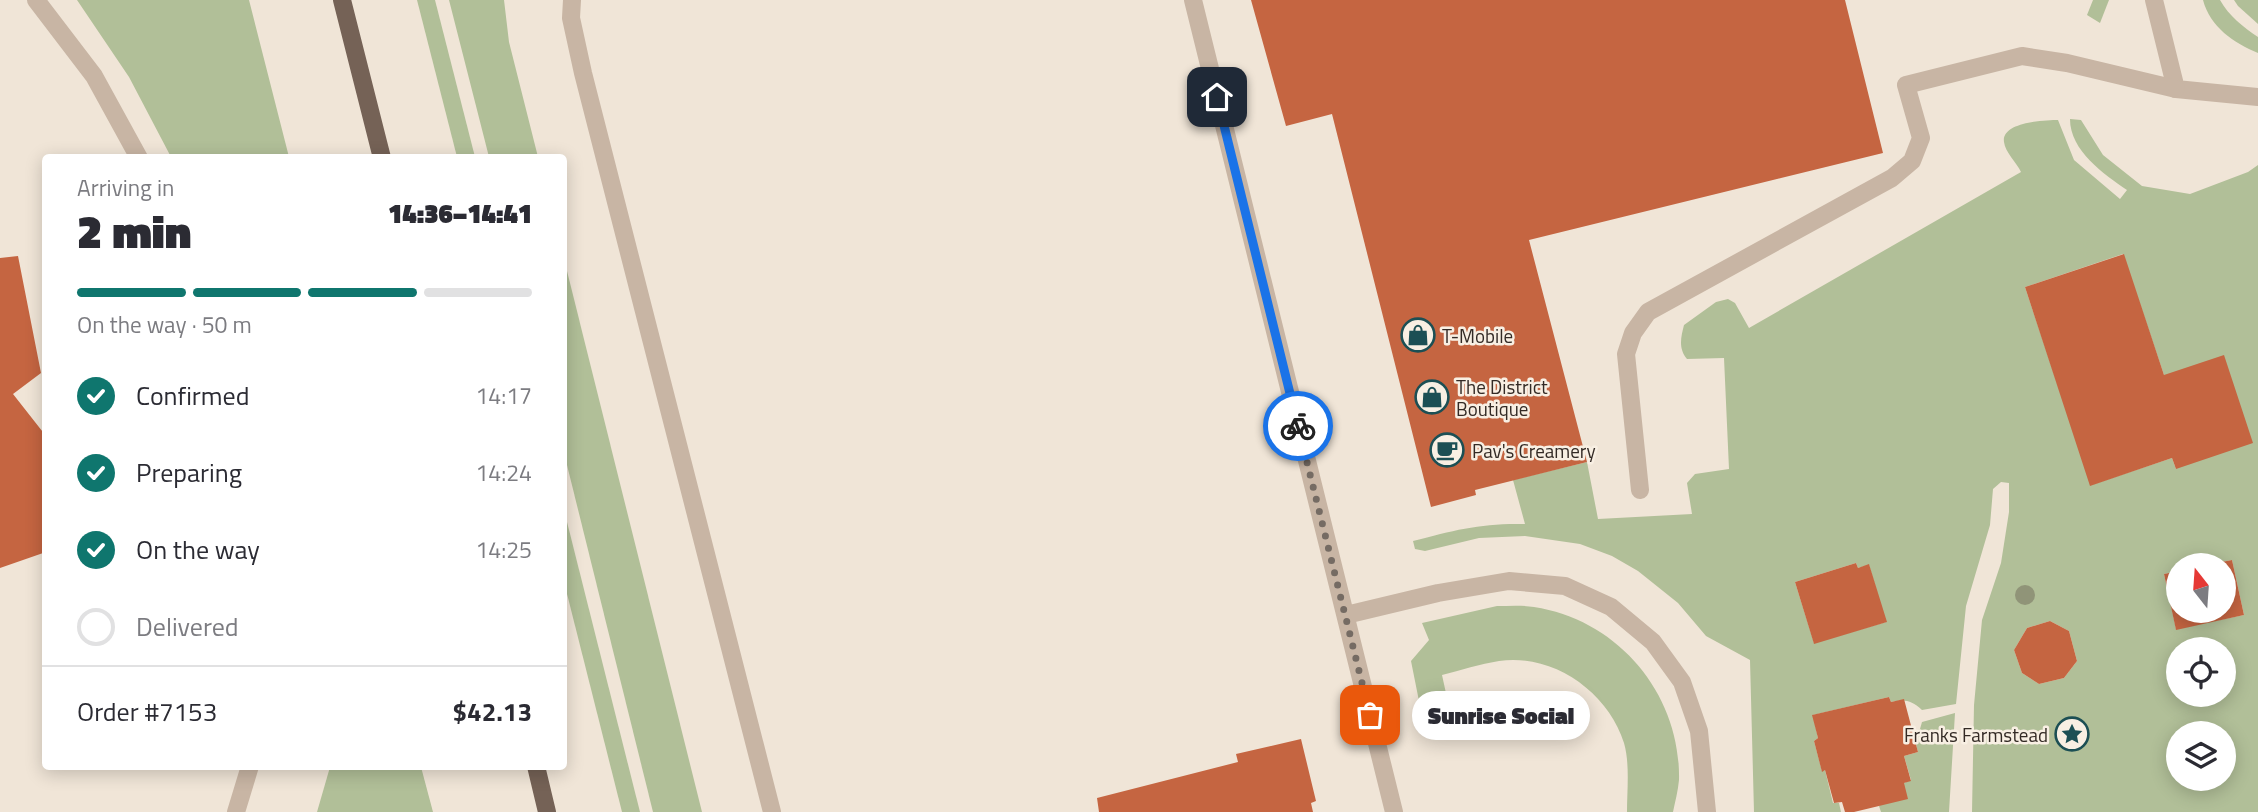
<!DOCTYPE html>
<html lang="en">
<head>
<meta charset="utf-8">
<style>
  body { margin:0; font-family:"Titillium Web",sans-serif; background:#f2f2f3; color:#2b2b33; height:100vh; display:flex; flex-direction:column; font-size:26px; white-space:nowrap }
  * { box-sizing:border-box; margin:0 }
  p { font-size:23px; color:#7c7c81 }
  .icon { flex:none; width:38px; height:38px; fill:none; stroke:currentColor; stroke-width:2; stroke-linecap:round; stroke-linejoin:round }
  .map { position:relative; flex:1; overflow:hidden }
  .panel { position:absolute; left:42px; top:154px; width:525px; height:616px; display:flex; flex-direction:column; background:#fff; border-radius:7px; box-shadow:0 4px 18px #0003 }
  .panel>* { flex:none }
  .needle { width:46px; rotate:343deg }
  .controls { position:absolute; left:2166px; top:553px; display:grid; gap:14px }
  .controls a { display:grid; place-items:center; width:70px; height:70px; border-radius:50%; background:#fff; box-shadow:0 4px 18px #0003; font-size:35px }
  .pin { position:absolute; display:grid; place-items:center; width:60px; height:60px; color:#fff; margin:-30px; border-radius:14px; box-shadow:0 4px 10px #0006 }
  .courier { position:absolute; display:grid; place-items:center; width:70px; height:70px; margin:-35px; border:5px solid #1a73e8; border-radius:50%; background:#fff; color:#222; box-shadow:0 2px 9px #0007 }
  .bubble { position:absolute; height:49px; border-radius:24px; background:#fff; box-shadow:0 4px 18px #0003; font-size:23px; font-weight:800; line-height:49px; text-align:center }
  .summary em { font-style:normal; font-weight:800 }
  .summary div { display:flex; flex-direction:column-reverse }
  .summary { display:flex; align-items:center; justify-content:space-between; height:119px; padding:0 35px }
  h1 { font-size:46px; font-weight:800; line-height:52px }
  .bar { display:grid; grid-template-columns:repeat(4,1fr); gap:10px 7px; align-content:center; height:84px; padding:0 35px }
  .bar i { height:9px; border-radius:5px; background:#e1e1e2 }
  .bar .current { background:#0f766e }
  .bar p { grid-column:span 4 }
  .line { display:flex; align-items:center; gap:18px; padding:0 35px; border-top:2px solid #e1e1e2 }
  .line div { flex:1 }
  ol { padding:0 35px; list-style:none }
  li { display:flex; align-items:center; gap:21px; height:77px }
  li p { margin-inline-start:auto }
  li .icon { padding:7px; border-radius:50%; background:#0f766e; color:#fff; stroke-width:4 }
  li:last-child { color:#7c7c81 }
  li i { width:38px; height:38px; border:4px solid #e1e1e2; border-radius:50% }
  .map>svg:first-child { display:block }
</style>
</head>
<body>
<div class="map">
<svg width="2258" height="812" viewBox="0 0 2258 812">
  <rect width="100%" height="100%" fill="#f0e5d7"/>
  <g fill="#b1bf98" fill-rule="evenodd">
    <polygon points="77,0 249,0 289,157 171,157 129,77"/>
    <polygon points="417,0 435,0 475,157 457,157"/>
    <polygon points="449,0 504,0 509,42 538,157 489,157"/>
    <polygon points="2093,0 2109,0 2100,23 2087,15"/>
    <path d="M2203,0H2220C2229,16 2243,27 2258,37V53C2234,43 2210,27 2203,0Z"/>
    <polygon points="2234,0 2258,0 2258,24 2238,6"/>
    <path d="M2070,119L2081,120L2103,155L2142,186L2190,194L2248,172L2258,165V812H1972L1974,705L1982,620L2001,563L2009,512V483L2001,482L1993,489L1990,525L1966,606L1956,704L1922,710C1911,700 1905,699 1891,702L1889,697L1813,715L1818,738L1814,741L1822,771L1825,770L1833,803H1839L1841,812H1754L1750,660L1706,636L1678,603L1638,571L1612,556L1580,544L1525,536L1479,538L1425,551L1415,549L1413,541C1455,530 1481,523 1525,524L1513,480L1587,462L1598,519L1692,514L1687,483L1695,474L1729,469L1724,358L1687,359C1678,348 1681,337 1684,325L1716,302L1728,299L1735,303L1749,328L2021,172C2017,163 2005,152 2004,142C2001,122 2045,120 2058,120L2074,160L2120,199L2127,190C2104,174 2070,151 2070,119ZM2123,254L2164,375L2176,469L2172,458L2091,485L2025,287ZM2232,560L2244,615L2176,629L2164,574L2179,571V565H2206ZM1856,563L1858,568L1869,565L1886,622L1814,643L1795,582ZM2050,621L2069,631L2077,661L2064,678L2039,684L2022,673L2014,650L2027,628ZM2179,649H2224V695H2179ZM2179,733H2224V779H2179Z"/>
    <polygon points="564,259 702,812 653,812 564,453"/>
    <polygon points="564,510 640,812 622,812 564,582"/>
    <path d="M1497,606C1509,606 1522,605 1534,607C1619,620 1681,695 1679,780C1678,791 1675,802 1673,812H1627C1627,790 1630,764 1624,743C1608,692 1553,653 1499,661C1480,664 1461,670 1442,675L1451,716L1441,725L1424,726L1411,661L1429,640L1422,623Z"/>
    <polygon points="1955,713 1949,812 1881,812 1879,806 1904,783 1911,780 1904,756 1918,752 1913,733 1920,729 1922,722"/>
    <polygon points="330,767 421,767 433,812 317,812"/>
  </g>
  <g fill="#c56541">
    <polygon points="1251,0 1845,0 1883,153 1529,240 1587,462 1475,490 1476,495 1431,507 1332,114 1286,126"/>
    <polygon points="2124,254 2164,375 2224,355 2253,443 2176,469 2172,458 2090,486 2025,287"/>
    <polygon points="18,256 41,373 13,394 46,436 46,552 0,568 0,258"/>
    <polygon points="2232,560 2244,615 2176,630 2164,574 2179,571 2179,611 2224,611 2224,565 2206,565"/>
    <polygon points="1856,563 1858,568 1869,564 1887,622 1814,644 1795,582"/>
    <polygon points="2050,621 2069,631 2077,661 2064,678 2039,684 2022,673 2014,650 2027,628"/>
    <polygon points="1889,697 1891,702 1904,699 1918,752 1904,756 1911,781 1904,783 1908,799 1854,812 1845,812 1842,802 1834,803 1825,770 1822,772 1814,741 1818,738 1812,715"/>
    <polygon points="1301,739 1316,801 1311,803 1313,812 1099,812 1097,798 1238,762 1236,754"/>
  </g>
  <g fill="none" stroke-linecap="round" stroke-linejoin="round">
    <g stroke="#c8b5a4" stroke-width="18">
      <polyline points="36,0 94,76 139,158"/>
      <polyline points="572,0 571,18 583,73 772,812"/>
      <polyline points="1193,0 1394,812"/>
      <polyline points="2154,0 2176,89 2258,97"/>
      <polyline points="1640,490 1626,354 1633,333 1648,312 1892,178 1912,161 1921,138 1906,85 2022,56 2067,63 2176,89"/>
      <polyline points="1346,615 1438,593 1509,581 1565,586 1611,607 1653,642 1682,682 1699,731 1707,812"/>
      <polyline points="236,812 250,766"/>
    </g>
    <g stroke="#756256" stroke-width="18">
      <polyline points="342,0 382,158"/>
      <polyline points="536,766 547,812"/>
    </g>
  </g>
  <circle fill="#909478" cx="2025" cy="595" r="10"/>
  <g fill="none" stroke-linecap="round" stroke-linejoin="round">
    <polyline stroke="#756b63" stroke-width="7" stroke-dasharray="0 12.6" points="1298,426 1370,715"/>
    <polyline stroke="#1a73e8" stroke-width="9" points="1217,97 1298,426"/>
  </g>
  <defs>
    <symbol id="shop-ring" viewBox="-11 -11 22 22"><circle r="9.5" fill="#f8efe3" stroke="#1c4f54" stroke-width="1.5"/><path d="M-5-2.5h2.3a2.7 3.5 0 0 1 5.4 0H5L5.5 6h-11ZM-1.5-2.5h3a1.5 2.3 0 0 0-3 0Z" fill="#1c4f54"/></symbol>
    <symbol id="cafe-ring" viewBox="-11 -11 22 22"><circle r="9.5" fill="#f8efe3" stroke="#1c4f54" stroke-width="1.5"/><path d="M-5.5-4.5H6V0H3Q3 3.5 0 3.5H-2.5Q-5.5 3.5-5.5 0ZM3-3.2v2h1.7v-2ZM-6 4.5H4V6H-6Z" fill="#1c4f54"/></symbol>
    <symbol id="sight-ring" viewBox="-11 -11 22 22"><circle r="9.5" fill="#f8efe3" stroke="#1c4f54" stroke-width="1.5"/><path d="M0-6L1.8-2.2L6-1.7L2.9 1.2L3.7 5.4L0 3.3L-3.7 5.4L-2.9 1.2L-6-1.7L-1.8-2.2Z" fill="#1c4f54"/></symbol>
  </defs>
  <g fill-rule="evenodd">
    <use href="#shop-ring" x="1399" y="316" width="38" height="38"/>
    <use href="#shop-ring" x="1413" y="378" width="38" height="38"/>
    <use href="#cafe-ring" x="1428" y="431" width="38" height="38"/>
    <use href="#sight-ring" x="2053" y="715" width="38" height="38"/>
  </g>
  <g text-anchor="middle" dominant-baseline="central" stroke-width="5" stroke-linejoin="round" paint-order="stroke">
    <g font-size="19" fill="#332a25" stroke="#f8efe3" text-anchor="start">
      <text x="1442" y="335">T-Mobile</text>
      <text x="1456" y="386">The District<tspan x="1456" dy="22">Boutique</tspan></text>
      <text x="1472" y="450">Pav's Creamery</text>
      <text x="2048" y="734" text-anchor="end">Franks Farmstead</text>
    </g>
  </g>
</svg>
<div class="controls">
<a><svg class="needle" viewBox="-14 -14 28 28"><path d="M0-13l5 13h-10z" fill="#e53935"/><path d="M0 13l5-13h-10z" fill="#7c7c81"/></svg></a>
<a><svg class="icon" aria-label="locate" viewBox="0 0 24 24"><circle cx="12" cy="12" r="6"/><path d="M12 2v4M12 18v4M2 12h4M18 12h4"/></svg></a>
<a><svg class="icon" aria-label="layers" viewBox="0 0 24 24"><path d="M12 4l9 5-9 5-9-5zM3 14l9 5 9-5"/></svg></a>
</div>
<div class="pin" style="left:1370px;top:715px;background:#ea580c"><svg class="icon" aria-label="bag" viewBox="0 0 24 24"><path d="M5 8h14l-1 12H6zM9 8a3 3 0 0 1 6 0"/></svg></div>
<div class="pin" style="left:1217px;top:97px;background:#1f2937"><svg class="icon" aria-label="home" viewBox="0 0 24 24"><path d="M3 11l9-7 9 7M6 9v11h12V9"/></svg></div>
<div class="courier" style="left:1298px;top:426px"><svg class="icon" aria-label="bike" viewBox="0 0 24 24"><circle cx="6" cy="16" r="4"/><circle cx="18" cy="16" r="4"/><path d="M6 16l4-8h5l3 8M10 8l3 8H6M13 5h3"/></svg></div>
<div class="bubble" style="left:1412px;top:691px;width:178px">Sunrise Social</div>
<section class="panel">
<div class="summary"><div><h1>2 min</h1><p>Arriving in</p></div><em>14:36–14:41</em></div>
<div class="bar"><i class="current"></i><i class="current"></i><i class="current"></i><i></i><p>On the way · 50 m</p></div>
<ol>
<li><svg class="icon" aria-label="check" viewBox="0 0 24 24"><path d="M5 12l5 5 9-10"/></svg>Confirmed<p>14:17</p></li>
<li><svg class="icon" aria-label="check" viewBox="0 0 24 24"><path d="M5 12l5 5 9-10"/></svg>Preparing<p>14:24</p></li>
<li><svg class="icon" aria-label="check" viewBox="0 0 24 24"><path d="M5 12l5 5 9-10"/></svg>On the way<p>14:25</p></li>
<li><i></i>Delivered</li>
</ol>
<div class="line" style="height:91px"><div>Order #7153</div><b>$42.13</b></div>
</section>
</div>
</body>
</html>
